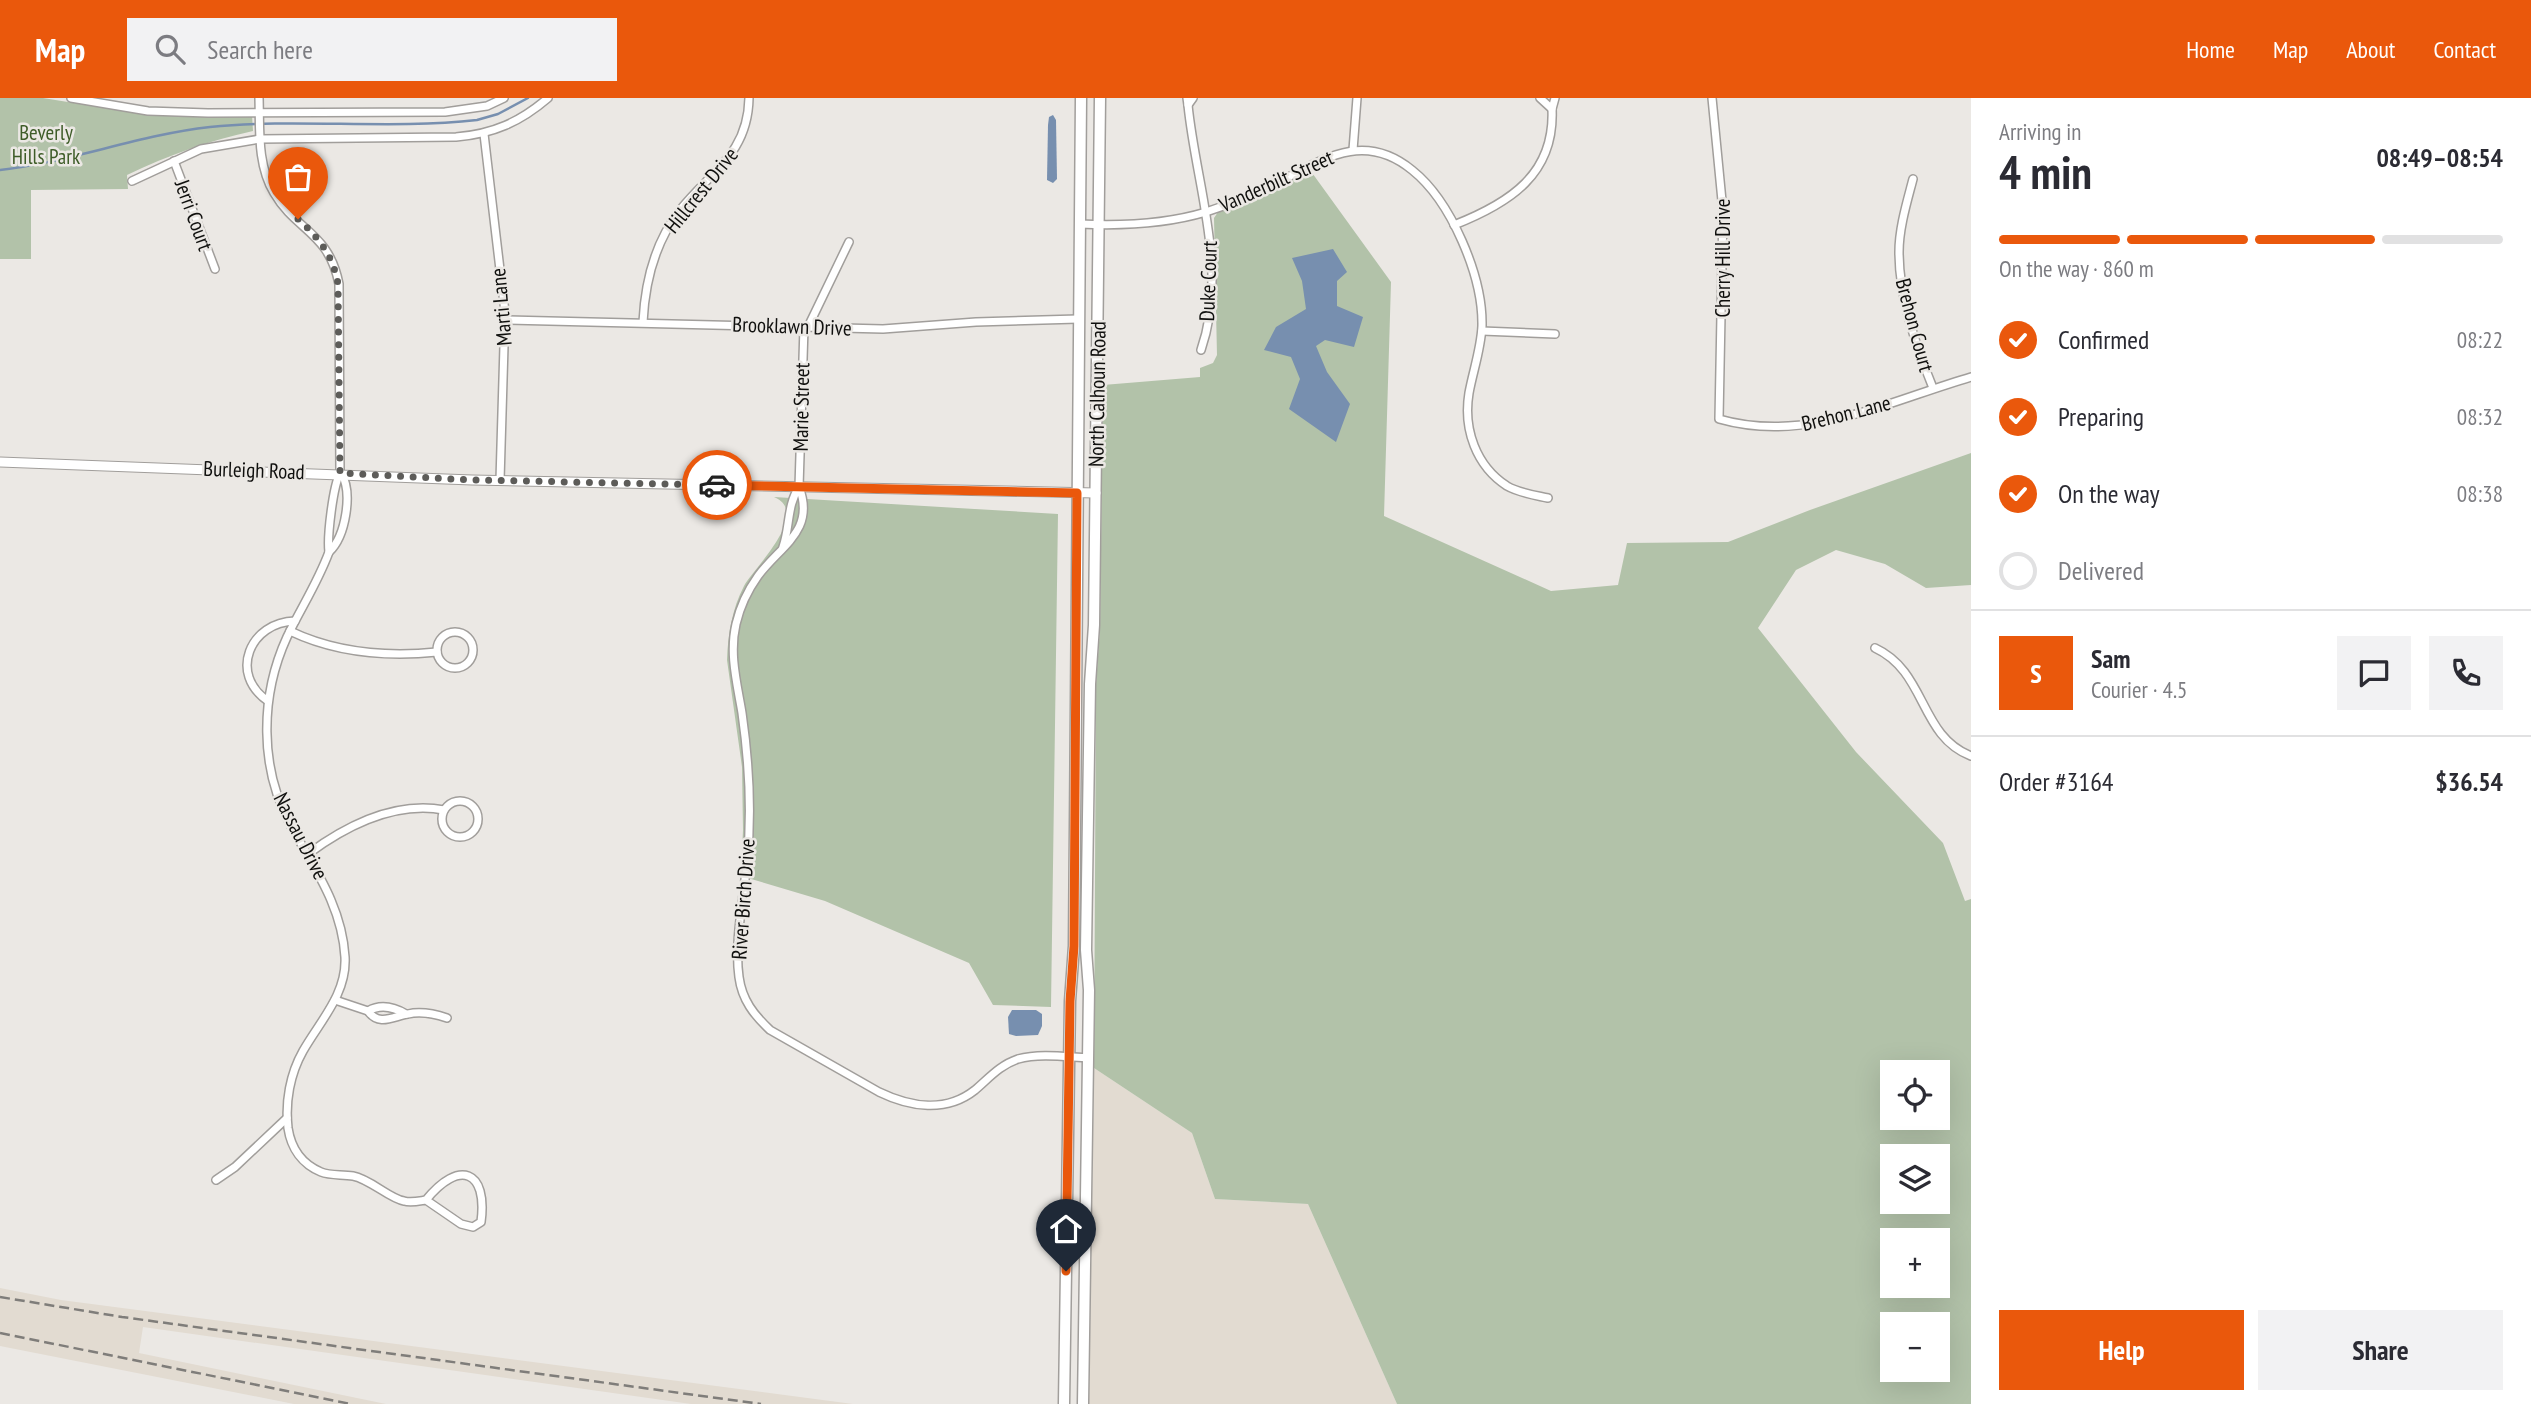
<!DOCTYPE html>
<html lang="en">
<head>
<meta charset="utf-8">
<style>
  body { margin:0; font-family:"PT Sans Narrow",sans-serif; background:#f2f2f3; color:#2b2b33; height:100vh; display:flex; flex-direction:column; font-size:26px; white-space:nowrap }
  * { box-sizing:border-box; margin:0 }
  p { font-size:23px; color:#7c7c81 }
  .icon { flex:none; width:38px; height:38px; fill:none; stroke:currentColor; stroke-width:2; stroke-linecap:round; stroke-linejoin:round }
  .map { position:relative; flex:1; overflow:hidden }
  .side { display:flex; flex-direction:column; background:#fff; width:560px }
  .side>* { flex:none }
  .controls { position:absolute; left:1880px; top:962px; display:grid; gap:14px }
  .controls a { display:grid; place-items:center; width:70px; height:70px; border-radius:0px; background:#fff; box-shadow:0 7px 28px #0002; font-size:35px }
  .pin { position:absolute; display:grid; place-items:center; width:60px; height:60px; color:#fff; margin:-72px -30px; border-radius:50% 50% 50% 0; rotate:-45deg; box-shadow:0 0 7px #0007 }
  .pin .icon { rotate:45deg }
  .courier { position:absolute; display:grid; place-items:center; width:70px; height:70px; margin:-35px; border:5px solid #ea580c; border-radius:50%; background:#fff; color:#222; box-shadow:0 2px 9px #0007 }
  .summary em { font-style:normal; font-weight:700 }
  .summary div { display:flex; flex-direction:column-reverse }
  .summary { display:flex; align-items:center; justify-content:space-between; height:119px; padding:0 28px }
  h1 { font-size:46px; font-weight:700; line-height:52px }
  .bar { display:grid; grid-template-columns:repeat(4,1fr); gap:10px 7px; align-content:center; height:84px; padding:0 28px }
  .bar i { height:9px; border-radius:5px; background:#e1e1e2 }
  .bar .active { background:#ea580c }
  .bar p { grid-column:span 4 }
  .line { display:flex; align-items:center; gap:18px; padding:0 28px; border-top:2px solid #e1e1e2 }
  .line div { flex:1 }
  .round { display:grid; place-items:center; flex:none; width:74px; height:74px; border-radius:0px; background:#f2f2f3 }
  ol { padding:0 28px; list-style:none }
  li { display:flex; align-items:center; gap:21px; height:77px }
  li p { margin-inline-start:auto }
  li .icon { padding:7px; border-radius:50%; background:#ea580c; color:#fff; stroke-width:4 }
  li:last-child { color:#7c7c81 }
  li i { width:38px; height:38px; border:4px solid #e1e1e2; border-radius:50% }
  .button { display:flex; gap:14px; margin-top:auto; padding:14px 28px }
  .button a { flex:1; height:80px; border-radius:0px; background:#ea580c; color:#fff; font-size:28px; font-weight:700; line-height:80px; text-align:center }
  .button a+a { background:#f2f2f3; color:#2b2b33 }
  header { display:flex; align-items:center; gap:42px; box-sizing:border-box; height:98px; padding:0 35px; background:#ea580c; color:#fff }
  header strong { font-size:33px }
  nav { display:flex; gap:38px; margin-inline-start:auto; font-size:24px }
  .search { width:490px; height:63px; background:#f2f2f3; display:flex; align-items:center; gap:18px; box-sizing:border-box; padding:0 24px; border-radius:0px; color:#7c7c81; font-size:26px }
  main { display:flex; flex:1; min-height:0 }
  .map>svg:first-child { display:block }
</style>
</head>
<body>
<header>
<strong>Map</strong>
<div class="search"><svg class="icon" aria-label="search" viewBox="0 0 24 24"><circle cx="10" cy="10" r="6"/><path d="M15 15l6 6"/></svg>Search here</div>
<nav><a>Home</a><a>Map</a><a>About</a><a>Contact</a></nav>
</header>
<main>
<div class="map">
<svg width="1971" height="1306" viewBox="0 0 1971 1306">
  <rect width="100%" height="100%" fill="#ebe8e4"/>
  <g fill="#e2dbd1">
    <polygon points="1094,970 1192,1035 1215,1101 1308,1106 1397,1306 1089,1306"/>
    <polygon points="0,1190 61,1202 853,1306 691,1306 143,1229 139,1255 386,1306 294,1306 0,1248"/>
  </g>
  <g fill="#b2c2a9" fill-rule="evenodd">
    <path d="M0,0H43L136,15L252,17L253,33C208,43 169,57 127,77L128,91L31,92V161H0Z"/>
    <path d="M1310,72L1391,184L1384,418L1551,493L1618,487L1627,445L1728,444L1810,412L1971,355V487L1926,490L1885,466L1836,452L1796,472L1758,530L1856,654L1943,745L1965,803L1971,801V1306H1397L1308,1106L1215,1101L1192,1035L1094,970L1096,586L1100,531L1103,287L1200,279V270L1213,265L1217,257L1214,120L1218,114L1262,97ZM1892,975H1937V1020H1892ZM1892,1059H1937V1104H1892ZM1892,1143H1937V1188H1892ZM1892,1227H1937V1272H1892Z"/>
    <path d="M774,399L1058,416L1051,909L993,907L969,865L825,803L741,778L743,732L742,669L727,562C728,536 732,511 744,488C754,470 812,415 774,399Z"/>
  </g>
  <g fill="#778faf">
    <polygon points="1053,17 1056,22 1057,81 1053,85 1047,82 1048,27 1049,19"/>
    <polygon points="1333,151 1347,174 1337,183 1337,208 1363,219 1354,249 1325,242 1316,248 1327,274 1350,306 1336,344 1289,311 1300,281 1291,259 1264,252 1276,229 1306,211 1302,183 1292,160"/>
    <polygon points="1012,912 1036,912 1042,916 1042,928 1038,937 1016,938 1009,936 1008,919"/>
  </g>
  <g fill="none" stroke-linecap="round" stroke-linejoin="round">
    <path stroke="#778faf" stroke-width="2.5" d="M0,72C71,64 138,37 210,29C298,20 389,32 477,22L498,16L528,0"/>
    <defs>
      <g id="minor">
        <polyline points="71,0 148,13 208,15 445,14 487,8 504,0"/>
        <path d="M259,0C260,31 257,67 274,95C296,133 329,134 339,186L340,375C333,389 327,438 329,454"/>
        <polyline points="1187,0 1188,7 1193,0"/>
        <polyline points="1540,0 1552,11 1555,0"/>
        <path d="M1712,0L1723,113L1719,321C1806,346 1889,303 1971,279"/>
        <path d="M1188,7C1196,88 1229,171 1201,252"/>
        <polyline points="484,36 505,214 500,382"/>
        <polyline points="1353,52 1357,0"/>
        <polyline points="174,63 215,171"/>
        <path d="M1913,81C1907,104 1899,130 1899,154C1899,200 1916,248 1933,290"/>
        <path d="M132,83L201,51L260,41L456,39C493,36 520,24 548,0"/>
        <path d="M1080,126C1122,128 1166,126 1206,114C1230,106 1254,97 1275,86C1322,62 1363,32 1412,72C1451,103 1483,178 1482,228C1481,251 1473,273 1469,295C1463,331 1476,368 1507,388C1519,395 1534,397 1548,400"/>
        <path d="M1454,127C1510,105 1555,76 1552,11"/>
        <polyline points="505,222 883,231 976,224 1078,221"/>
        <path d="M643,224C645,184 655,144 680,112C711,73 748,56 749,0"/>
        <path d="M804,229L799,389C816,433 780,448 758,478C748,492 740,509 736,526C729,556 737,585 742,615C749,664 752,714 747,763C744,799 734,844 739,879C742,902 754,917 770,932L879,994C910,1009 946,1015 975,992C989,980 1000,967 1018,961C1040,955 1066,959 1088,960"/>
        <polyline points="808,229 849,144"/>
        <polyline points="1482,233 1555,236"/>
        <path d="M341,375C353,394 346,438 329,454C318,484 301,510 287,539C260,598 259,670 291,728C314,770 342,808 345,859C347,896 320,923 303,953C290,976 285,1004 288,1030C291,1050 302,1066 321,1074C331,1078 342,1076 353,1078C370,1081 390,1101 404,1103C411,1105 419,1103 426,1102C459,1061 488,1072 481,1124L473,1129L461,1126L426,1102"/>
        <path d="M783,449C790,429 787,407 799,389"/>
        <path d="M290,533C336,555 387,559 437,554"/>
        <circle cx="455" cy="552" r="18"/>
        <path d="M1875,550C1927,574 1919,638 1971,658"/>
        <path d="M268,603C228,576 250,524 295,523"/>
        <circle cx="460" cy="721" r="18"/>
        <path d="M308,756C346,728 395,703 444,712"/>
        <path d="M335,902L368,913C380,906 394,909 406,916"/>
        <path d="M368,913C379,929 394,918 408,916C421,913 435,916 447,920"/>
        <polyline points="216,1082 235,1069 287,1020"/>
      </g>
      <polyline id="tertiary" points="0,364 472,382 1096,395"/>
      <g id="secondary">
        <polyline points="1064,1306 1070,903 1074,848 1081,0"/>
        <polyline points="1083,1306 1089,892 1086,852 1090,586 1094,527 1100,0"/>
      </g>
    </defs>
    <use href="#minor" stroke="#a19e9b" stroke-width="10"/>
    <use href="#tertiary" stroke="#a19e9b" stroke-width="11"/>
    <use href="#secondary" stroke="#a19e9b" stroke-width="13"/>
    <use href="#minor" stroke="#fff" stroke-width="7"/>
    <use href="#tertiary" stroke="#fff" stroke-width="9"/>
    <use href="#secondary" stroke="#fff" stroke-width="10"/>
    <g stroke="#7f7d7a" stroke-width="2.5" stroke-dasharray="10 5" stroke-linecap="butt">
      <polyline points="0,1199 122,1219 761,1306"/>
      <polyline points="0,1235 351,1306"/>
    </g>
  </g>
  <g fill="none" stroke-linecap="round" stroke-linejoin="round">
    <path stroke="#5d5c59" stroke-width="7" stroke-dasharray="0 12.6" d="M298,121C319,140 333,157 338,186L340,375L472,382L717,387"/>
    <polyline stroke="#ea580c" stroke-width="9" points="717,387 1077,395 1074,848 1070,903 1066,1173"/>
  </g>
  <g text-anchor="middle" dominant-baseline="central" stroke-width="5" stroke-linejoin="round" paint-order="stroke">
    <g font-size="21" fill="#3e5c28" stroke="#ebe8e4">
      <text x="46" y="34">Beverly<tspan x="46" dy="24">Hills Park</tspan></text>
    </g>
    <g font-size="21" fill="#10100e" stroke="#ebe8e4">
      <text transform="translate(1276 83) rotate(-24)">Vanderbilt Street</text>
      <text transform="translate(701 92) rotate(-51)">Hillcrest Drive</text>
      <text transform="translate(194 117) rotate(70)">Jerri Court</text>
      <text transform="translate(1722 160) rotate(-90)">Cherry Hill Drive</text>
      <text transform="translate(1208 183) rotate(-88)">Duke Court</text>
      <text transform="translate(501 209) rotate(-95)">Marti Lane</text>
      <text transform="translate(1915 227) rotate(75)">Brehon Court</text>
      <text transform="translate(792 228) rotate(2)">Brooklawn Drive</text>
      <text transform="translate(1097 296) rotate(-89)">North Calhoun Road</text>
      <text transform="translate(801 309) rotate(-89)">Marie Street</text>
      <text transform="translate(1846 315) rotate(-14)">Brehon Lane</text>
      <text transform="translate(254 372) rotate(2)">Burleigh Road</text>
      <text transform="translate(301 738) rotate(63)">Nassau Drive</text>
      <text transform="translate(743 801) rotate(-86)">River Birch Drive</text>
    </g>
  </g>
</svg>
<div class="controls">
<a><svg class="icon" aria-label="locate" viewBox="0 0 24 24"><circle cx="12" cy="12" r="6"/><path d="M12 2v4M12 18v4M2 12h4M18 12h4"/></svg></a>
<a><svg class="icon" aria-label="layers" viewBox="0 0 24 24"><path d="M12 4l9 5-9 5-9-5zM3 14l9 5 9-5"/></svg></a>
<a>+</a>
<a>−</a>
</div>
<div class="pin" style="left:298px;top:121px;background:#ea580c"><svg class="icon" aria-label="bag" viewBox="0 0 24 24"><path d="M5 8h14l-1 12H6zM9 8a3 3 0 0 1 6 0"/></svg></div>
<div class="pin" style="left:1066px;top:1173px;background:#1f2937"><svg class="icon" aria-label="home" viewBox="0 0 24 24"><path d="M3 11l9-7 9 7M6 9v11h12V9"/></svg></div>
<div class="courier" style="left:717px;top:387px"><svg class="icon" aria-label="car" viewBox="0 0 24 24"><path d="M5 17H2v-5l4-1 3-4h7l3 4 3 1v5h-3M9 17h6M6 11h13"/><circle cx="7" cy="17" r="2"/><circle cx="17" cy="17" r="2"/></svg></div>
</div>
<section class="side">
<div class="summary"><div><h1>4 min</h1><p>Arriving in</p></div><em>08:49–08:54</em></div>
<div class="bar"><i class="active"></i><i class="active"></i><i class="active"></i><i></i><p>On the way · 860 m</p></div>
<ol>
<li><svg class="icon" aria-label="check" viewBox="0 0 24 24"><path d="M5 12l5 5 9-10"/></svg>Confirmed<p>08:22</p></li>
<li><svg class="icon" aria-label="check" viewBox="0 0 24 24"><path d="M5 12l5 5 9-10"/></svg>Preparing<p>08:32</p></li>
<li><svg class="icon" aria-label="check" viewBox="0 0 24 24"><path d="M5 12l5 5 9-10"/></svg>On the way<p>08:38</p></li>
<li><i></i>Delivered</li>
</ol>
<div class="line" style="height:126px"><b class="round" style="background:#ea580c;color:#fff">S</b><div><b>Sam</b><p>Courier · 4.5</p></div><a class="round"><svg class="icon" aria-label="chat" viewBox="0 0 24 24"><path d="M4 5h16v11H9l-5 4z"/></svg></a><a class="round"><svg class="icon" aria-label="phone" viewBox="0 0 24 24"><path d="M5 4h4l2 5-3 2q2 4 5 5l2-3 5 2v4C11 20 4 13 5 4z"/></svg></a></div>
<div class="line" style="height:91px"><div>Order #3164</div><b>$36.54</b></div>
<div class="button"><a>Help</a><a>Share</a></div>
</section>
</main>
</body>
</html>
